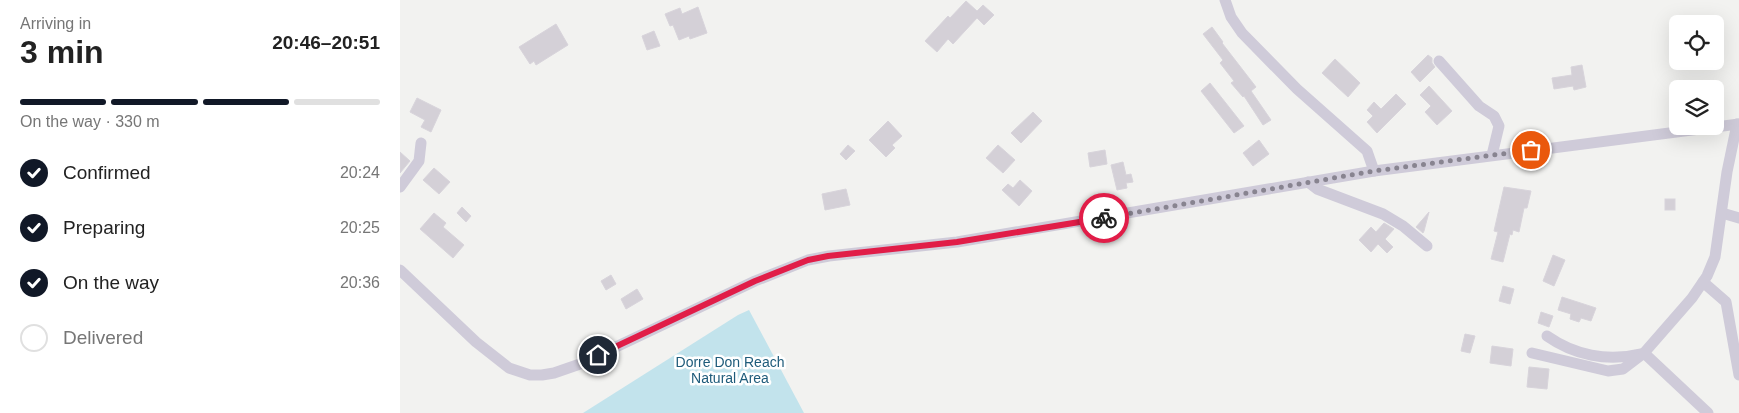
<!DOCTYPE html>
<html lang="en">
<head>
<meta charset="utf-8">
<style>
  body { margin:0; font-family:Arial,sans-serif; background:#f2f2f2; color:#222; height:100vh; display:flex; flex-direction:column; font-size:19px; white-space:nowrap }
  * { box-sizing:border-box; margin:0 }
  p { font-size:16px; color:#767676 }
  .icon { flex:none; width:28px; height:28px; fill:none; stroke:currentColor; stroke-width:2; stroke-linecap:round; stroke-linejoin:round }
  .map { position:relative; flex:1; overflow:hidden }
  .side { display:flex; flex-direction:column; background:#fff; width:400px }
  .side>* { flex:none }
  .buttons { position:absolute; left:1269px; top:15px; display:grid; gap:10px }
  .buttons a { display:grid; place-items:center; width:55px; height:55px; border-radius:8px; background:#fff; box-shadow:0 5px 20px #0002; font-size:25px }
  .pin { position:absolute; display:grid; place-items:center; width:42px; height:42px; color:#fff; margin:-21px; border:2px solid #fff; border-radius:50%; box-shadow:0 1px 5px #0007 }
  .courier { position:absolute; display:grid; place-items:center; width:50px; height:50px; margin:-25px; border:4px solid #e11d48; border-radius:50%; background:#fff; color:#222; box-shadow:0 1px 6px #0007 }
  .overview em { font-style:normal; font-weight:800 }
  .overview div { display:flex; flex-direction:column-reverse }
  .overview { display:flex; align-items:center; justify-content:space-between; height:85px; padding:0 20px }
  h1 { font-size:32px; font-weight:800; line-height:38px }
  .bar { display:grid; grid-template-columns:repeat(4,1fr); gap:8px 5px; align-content:center; height:60px; padding:0 20px }
  .bar i { height:6px; border-radius:4px; background:#e0e0e0 }
  .bar .current { background:#111827 }
  .bar p { grid-column:span 4 }
  ol { padding:0 20px; list-style:none }
  li { display:flex; align-items:center; gap:15px; height:55px }
  li p { margin-inline-start:auto }
  li .icon { padding:5px; border-radius:50%; background:#111827; color:#fff; stroke-width:4 }
  li:last-child { color:#767676 }
  li i { width:28px; height:28px; border:2px solid #e0e0e0; border-radius:50% }
  main { display:flex; flex:1; min-height:0 }
  .map>svg:first-child { display:block }
</style>
</head>
<body>
<main>
<section class="side">
<div class="overview"><div><h1>3 min</h1><p>Arriving in</p></div><em>20:46–20:51</em></div>
<div class="bar"><i class="current"></i><i class="current"></i><i class="current"></i><i></i><p>On the way · 330 m</p></div>
<ol>
<li><svg class="icon" aria-label="check" viewBox="0 0 24 24"><path d="M5 12l5 5 9-10"/></svg>Confirmed<p>20:24</p></li>
<li><svg class="icon" aria-label="check" viewBox="0 0 24 24"><path d="M5 12l5 5 9-10"/></svg>Preparing<p>20:25</p></li>
<li><svg class="icon" aria-label="check" viewBox="0 0 24 24"><path d="M5 12l5 5 9-10"/></svg>On the way<p>20:36</p></li>
<li><i></i>Delivered</li>
</ol>
</section>
<div class="map">
<svg width="1339" height="413" viewBox="0 0 1339 413">
  <rect width="100%" height="100%" fill="#f2f2f0"/>
  <polygon fill="#c2e3ec" points="349,310 404,413 183,413 338,315"/>
  <g fill="#d4d0d7" stroke="#d8d4db">
    <polygon points="566,1 577,11 583,5 594,15 584,25 577,18 553,44 548,39 537,52 525,41 548,16 550,18"/>
    <polygon points="298,7 307,33 290,39 289,36 279,40 273,25 270,26 265,14 280,8 282,14"/>
    <polygon points="156,24 168,45 136,65 134,61 130,64 119,47"/>
    <polygon points="812,27 823,42 822,43 856,87 851,91 871,120 863,125 844,96 843,97 831,83 834,81 820,63 823,60 803,34"/>
    <polygon points="254,31 260,46 247,50 242,36"/>
    <polygon points="1028,55 1032,58 1032,63 1035,67 1020,82 1011,72"/>
    <polygon points="935,59 960,83 948,97 922,73"/>
    <polygon points="1182,65 1186,87 1174,90 1173,86 1154,89 1152,78 1172,75 1171,67"/>
    <polygon points="810,83 844,126 834,133 801,91"/>
    <polygon points="1029,86 1052,111 1037,125 1025,112 1031,106 1020,95"/>
    <polygon points="996,94 1006,104 977,133 967,122 973,116 967,110 974,102 981,109"/>
    <polygon points="17,98 41,110 31,132 21,127 25,120 10,112"/>
    <polygon points="633,112 642,121 621,143 611,133"/>
    <polygon points="488,121 502,136 492,145 495,148 486,157 469,140"/>
    <polygon points="859,140 869,154 853,166 843,153"/>
    <polygon points="448,145 455,151 446,160 440,154"/>
    <polygon points="598,145 615,160 603,173 586,158"/>
    <polygon points="705,150 707,164 690,167 688,153"/>
    <polygon points="0,152 10,161 0,173"/>
    <polygon points="723,162 726,175 731,174 733,182 726,183 727,188 717,190 711,165"/>
    <polygon points="34,168 50,182 39,194 23,180"/>
    <polygon points="620,180 632,191 619,206 602,190 608,184 613,188"/>
    <polygon points="1104,187 1131,191 1127,208 1124,208 1119,232 1113,230 1112,235 1110,234 1103,262 1091,259 1098,232 1094,231"/>
    <polygon points="446,189 450,205 425,210 422,194"/>
    <rect x="1265" y="199" width="10" height="11"/>
    <polygon points="62,207 71,216 66,222 57,213"/>
    <polygon points="1029,212 1024,231 1023,233 1016,227"/>
    <polygon points="34,213 46,223 43,227 64,245 53,258 20,229"/>
    <polygon points="984,223 994,229 985,239 993,247 987,253 978,244 971,252 959,240 971,227 976,232"/>
    <polygon points="1153,255 1165,260 1154,286 1143,281"/>
    <polygon points="211,275 216,284 206,290 201,281"/>
    <polygon points="1103,286 1114,289 1110,304 1099,301"/>
    <polygon points="237,289 243,299 226,309 221,299"/>
    <polygon points="1162,297 1196,308 1191,321 1181,318 1179,322 1170,319 1171,314 1158,310"/>
    <polygon points="1141,312 1153,316 1149,327 1138,323"/>
    <polygon points="1065,334 1075,336 1070,353 1061,351"/>
    <polygon points="1092,346 1113,349 1111,366 1090,363"/>
    <polygon points="1129,367 1149,369 1147,389 1127,387"/>
  </g>
  <g fill="none" stroke-linecap="round" stroke-linejoin="round">
    <g stroke="#cfcbd9" stroke-width="11">
      <polyline points="825,0 831,17 842,33 897,89 967,151 974,171"/>
      <polyline points="1039,61 1079,106 1094,116 1099,126 1092,155"/>
      <polyline points="908,182 917,189 983,214 1003,226 1027,246"/>
      <polyline points="0,187 19,161 21,143"/>
      <polyline points="1322,213 1339,218"/>
      <polyline points="0,270 76,342 109,368 130,375 142,375 154,373 180,364 355,281 408,260 429,256 557,242 974,171 1339,124"/>
      <polyline points="1303,282 1326,302 1339,375"/>
      <path d="M1147,336C1174,355 1207,362 1240,354"/>
      <polyline points="1132,353 1208,371 1223,369 1244,353 1292,298 1307,276 1315,257 1327,172 1337,124"/>
      <polyline points="1244,353 1308,413"/>
    </g>
  </g>
  <g fill="none" stroke-linecap="round" stroke-linejoin="round">
    <polyline stroke="#888490" stroke-width="5" stroke-dasharray="0 9" points="704,218 974,171 1131,150"/>
    <polyline stroke="#e11d48" stroke-width="6" points="198,355 355,281 408,260 428,256 557,242 704,218"/>
  </g>
  <g text-anchor="middle" dominant-baseline="central" stroke-width="5" stroke-linejoin="round" paint-order="stroke">
    <g font-size="14" fill="#1e5b7a" stroke="#fff">
      <text x="330" y="362">Dorre Don Reach<tspan x="330" dy="16">Natural Area</tspan></text>
    </g>
  </g>
</svg>
<div class="buttons">
<a><svg class="icon" aria-label="locate" viewBox="0 0 24 24"><circle cx="12" cy="12" r="6"/><path d="M12 2v4M12 18v4M2 12h4M18 12h4"/></svg></a>
<a><svg class="icon" aria-label="layers" viewBox="0 0 24 24"><path d="M12 4l9 5-9 5-9-5zM3 14l9 5 9-5"/></svg></a>
</div>
<div class="pin" style="left:1131px;top:150px;background:#ea580c"><svg class="icon" aria-label="bag" viewBox="0 0 24 24"><path d="M5 8h14l-1 12H6zM9 8a3 3 0 0 1 6 0"/></svg></div>
<div class="pin" style="left:198px;top:355px;background:#1f2937"><svg class="icon" aria-label="home" viewBox="0 0 24 24"><path d="M3 11l9-7 9 7M6 9v11h12V9"/></svg></div>
<div class="courier" style="left:704px;top:218px"><svg class="icon" aria-label="bike" viewBox="0 0 24 24"><circle cx="6" cy="16" r="4"/><circle cx="18" cy="16" r="4"/><path d="M6 16l4-8h5l3 8M10 8l3 8H6M13 5h3"/></svg></div>
</div>
</main>
</body>
</html>
